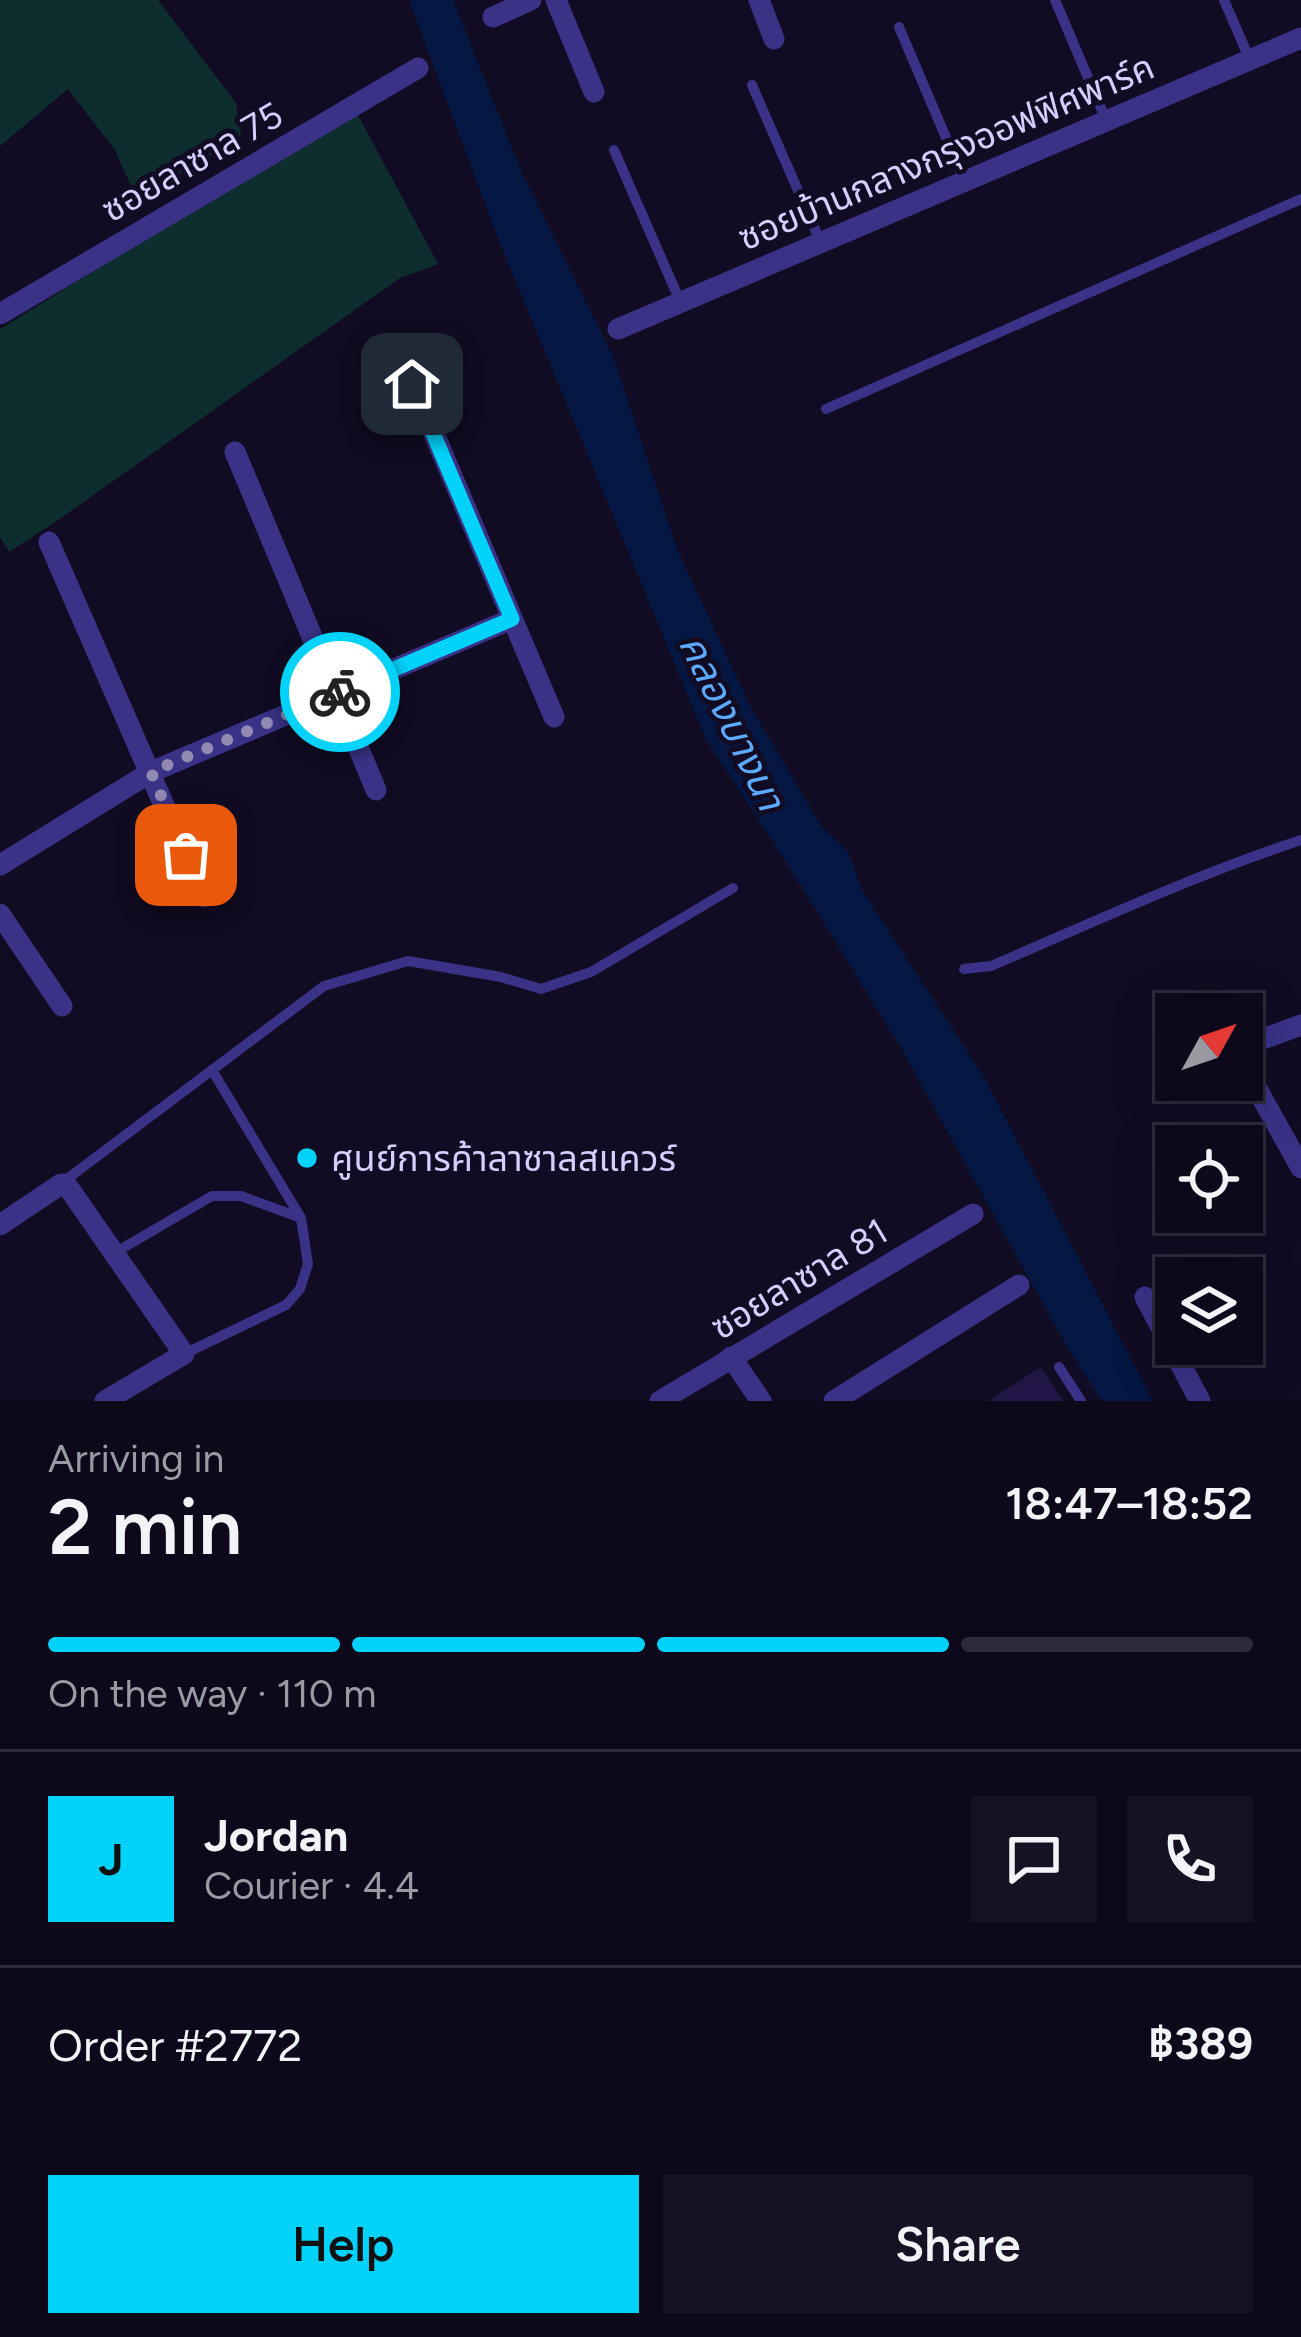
<!DOCTYPE html>
<html lang="en">
<head>
<meta charset="utf-8">
<style>
  body { margin:0; font-family:Figtree,"Noto Sans Thai",sans-serif; background:#161223; color:#f1f3f6; height:100vh; display:flex; flex-direction:column; font-size:45px; white-space:nowrap }
  * { box-sizing:border-box; margin:0 }
  p { font-size:39px; color:#9a9aa2 }
  .icon { flex:none; width:66px; height:66px; fill:none; stroke:currentColor; stroke-width:2; stroke-linecap:round; stroke-linejoin:round }
  .map { position:relative; height:1401px; overflow:hidden }
  .drawer { display:flex; flex-direction:column; background:#0d091a; flex:1 }
  .drawer>* { flex:none }
  .needle { width:78px; rotate:50deg }
  .tools { position:absolute; left:1155px; top:993px; display:grid; gap:24px }
  .tools a { display:grid; place-items:center; width:108px; height:108px; border-radius:0px; background:#0d091a; box-shadow:0 12px 48px #0002,0 0 0 3px #2d2a39; font-size:60px }
  .pin { position:absolute; display:grid; place-items:center; width:102px; height:102px; color:#fff; margin:-51px; border-radius:24px; box-shadow:0 6px 18px #0006 }
  .courier { position:absolute; display:grid; place-items:center; width:120px; height:120px; margin:-60px; border:9px solid #00d2f9; border-radius:50%; background:#fff; color:#222; box-shadow:0 3px 15px #0007 }
  .overview em { font-style:normal; font-weight:600 }
  .overview div { display:flex; flex-direction:column-reverse }
  .overview { display:flex; align-items:center; justify-content:space-between; height:204px; padding:0 48px }
  h1 { font-size:78px; font-weight:600; line-height:90px }
  .bar { display:grid; grid-template-columns:repeat(4,1fr); gap:18px 12px; align-content:center; height:144px; padding:0 48px }
  .bar i { height:15px; border-radius:9px; background:#2d2a39 }
  .bar .selected { background:#00d2f9 }
  .bar p { grid-column:span 4 }
  .line { display:flex; align-items:center; gap:30px; padding:0 48px; border-top:3px solid #2d2a39 }
  .line div { flex:1 }
  .round { display:grid; place-items:center; flex:none; width:126px; height:126px; border-radius:0px; background:#161223 }
  .button { display:flex; gap:24px; margin-top:auto; padding:24px 48px }
  .button a { flex:1; height:138px; border-radius:0px; background:#00d2f9; color:#111; font-size:48px; font-weight:600; line-height:138px; text-align:center }
  .button a+a { background:#161223; color:#f1f3f6 }
  .map>svg:first-child { display:block }
</style>
</head>
<body>
<div class="map">
<svg width="1301" height="1401" viewBox="0 0 1301 1401">
  <rect width="100%" height="100%" fill="#110c23"/>
  <g fill="#0e2d2e">
    <polygon points="0,0 158,0 236,103 241,136 138,202 115,150 68,89 0,146"/>
    <polygon points="358,115 438,264 400,278 61,518 9,552 0,537 0,329 145,239"/>
  </g>
  <polygon fill="#051843" points="409,0 453,0 522,173 613,356 677,549 750,706 822,827 848,851 861,888 985,1079 1153,1401 1102,1401 1067,1347 901,1048 800,884 706,739 499,241"/>
  <polygon fill="#221646" points="1041,1367 1063,1401 988,1401"/>
  <g fill="none" stroke-linecap="round" stroke-linejoin="round">
    <g stroke="#3a3287" stroke-width="10">
      <polyline points="1055,0 1106,120"/>
      <polyline points="1224,0 1250,60"/>
      <polyline points="899,27 964,180"/>
      <polyline points="752,85 820,241"/>
      <polyline points="614,150 680,301"/>
      <polyline points="826,409 1301,199"/>
      <path d="M964,969L991,966C1094,922 1195,875 1301,840"/>
      <polyline points="63,1182 324,986 408,961 501,977 541,989 591,972 733,888"/>
      <polyline points="116,1252 212,1196 241,1196 301,1218"/>
      <polyline points="184,1354 286,1305 300,1289 308,1264 301,1218 212,1070"/>
      <polyline points="1059,1367 1081,1401"/>
    </g>
    <g stroke="#3a3287" stroke-width="21">
      <polyline points="556,0 594,92"/>
      <polyline points="759,0 774,39"/>
      <polyline points="493,17 531,0"/>
      <polyline points="0,314 418,68"/>
      <polyline points="618,329 1301,38"/>
      <polyline points="413,384 554,717"/>
      <polyline points="235,452 376,790"/>
      <polyline points="49,542 204,897"/>
      <polyline points="0,865 151,772 512,619"/>
      <polyline points="0,914 62,1006"/>
      <polyline points="1242,1050 1252,1043 1301,1025"/>
      <polyline points="1242,1062 1301,1168"/>
      <polyline points="0,1225 61,1184 66,1184 184,1354 105,1401"/>
      <polyline points="1145,1297 1200,1401"/>
      <polyline points="731,1357 761,1401"/>
      <polyline points="660,1401 973,1214"/>
      <polyline points="834,1401 1019,1285"/>
    </g>
  </g>
  <g fill="none" stroke-linecap="round" stroke-linejoin="round">
    <polyline stroke="#918ab2" stroke-width="12" stroke-dasharray="0 21.6" points="186,855 151,772 340,692"/>
    <polyline stroke="#00d2f9" stroke-width="15" points="340,692 512,619 412,384"/>
  </g>
  <circle fill="#00d2f9" stroke="#110c23" stroke-width="4.5" cx="307" cy="1158" r="12"/>
  <g text-anchor="middle" dominant-baseline="central" stroke-width="10" stroke-linejoin="round" paint-order="stroke">
    <g font-size="36" fill="#d6ceff" stroke="#110c23">
      <text transform="translate(946 152) rotate(-23)">ซอยบ้านกลางกรุงออฟฟิศพาร์ค</text>
      <text transform="translate(192 162) rotate(-30)">ซอยลาซาล 75</text>
      <text transform="translate(799 1279) rotate(-31)">ซอยลาซาล 81</text>
    </g>
    <g font-size="36" fill="#d6ceff" stroke="#110c23" text-anchor="start">
      <text x="331" y="1158">ศูนย์การค้าลาซาลสแควร์</text>
    </g>
    <g font-size="39" font-style="italic" fill="#5caaff" stroke="#110c23">
      <text transform="translate(732 722) rotate(64)">คลองบางนา</text>
    </g>
  </g>
</svg>
<div class="tools">
<a><svg class="needle" viewBox="-14 -14 28 28"><path d="M0-13l5 13h-10z" fill="#e53935"/><path d="M0 13l5-13h-10z" fill="#9a9aa2"/></svg></a>
<a><svg class="icon" aria-label="locate" viewBox="0 0 24 24"><circle cx="12" cy="12" r="6"/><path d="M12 2v4M12 18v4M2 12h4M18 12h4"/></svg></a>
<a><svg class="icon" aria-label="layers" viewBox="0 0 24 24"><path d="M12 4l9 5-9 5-9-5zM3 14l9 5 9-5"/></svg></a>
</div>
<div class="pin" style="left:186px;top:855px;background:#ea580c"><svg class="icon" aria-label="bag" viewBox="0 0 24 24"><path d="M5 8h14l-1 12H6zM9 8a3 3 0 0 1 6 0"/></svg></div>
<div class="pin" style="left:412px;top:384px;background:#1f2937"><svg class="icon" aria-label="home" viewBox="0 0 24 24"><path d="M3 11l9-7 9 7M6 9v11h12V9"/></svg></div>
<div class="courier" style="left:340px;top:692px"><svg class="icon" aria-label="bike" viewBox="0 0 24 24"><circle cx="6" cy="16" r="4"/><circle cx="18" cy="16" r="4"/><path d="M6 16l4-8h5l3 8M10 8l3 8H6M13 5h3"/></svg></div>
</div>
<section class="drawer">
<div class="overview"><div><h1>2 min</h1><p>Arriving in</p></div><em>18:47–18:52</em></div>
<div class="bar"><i class="selected"></i><i class="selected"></i><i class="selected"></i><i></i><p>On the way · 110 m</p></div>
<div class="line" style="height:216px"><b class="round" style="background:#00d2f9;color:#111">J</b><div><b>Jordan</b><p>Courier · 4.4</p></div><a class="round"><svg class="icon" aria-label="chat" viewBox="0 0 24 24"><path d="M4 5h16v11H9l-5 4z"/></svg></a><a class="round"><svg class="icon" aria-label="phone" viewBox="0 0 24 24"><path d="M5 4h4l2 5-3 2q2 4 5 5l2-3 5 2v4C11 20 4 13 5 4z"/></svg></a></div>
<div class="line" style="height:156px"><div>Order #2772</div><b>฿389</b></div>
<div class="button"><a>Help</a><a>Share</a></div>
</section>
</body>
</html>
